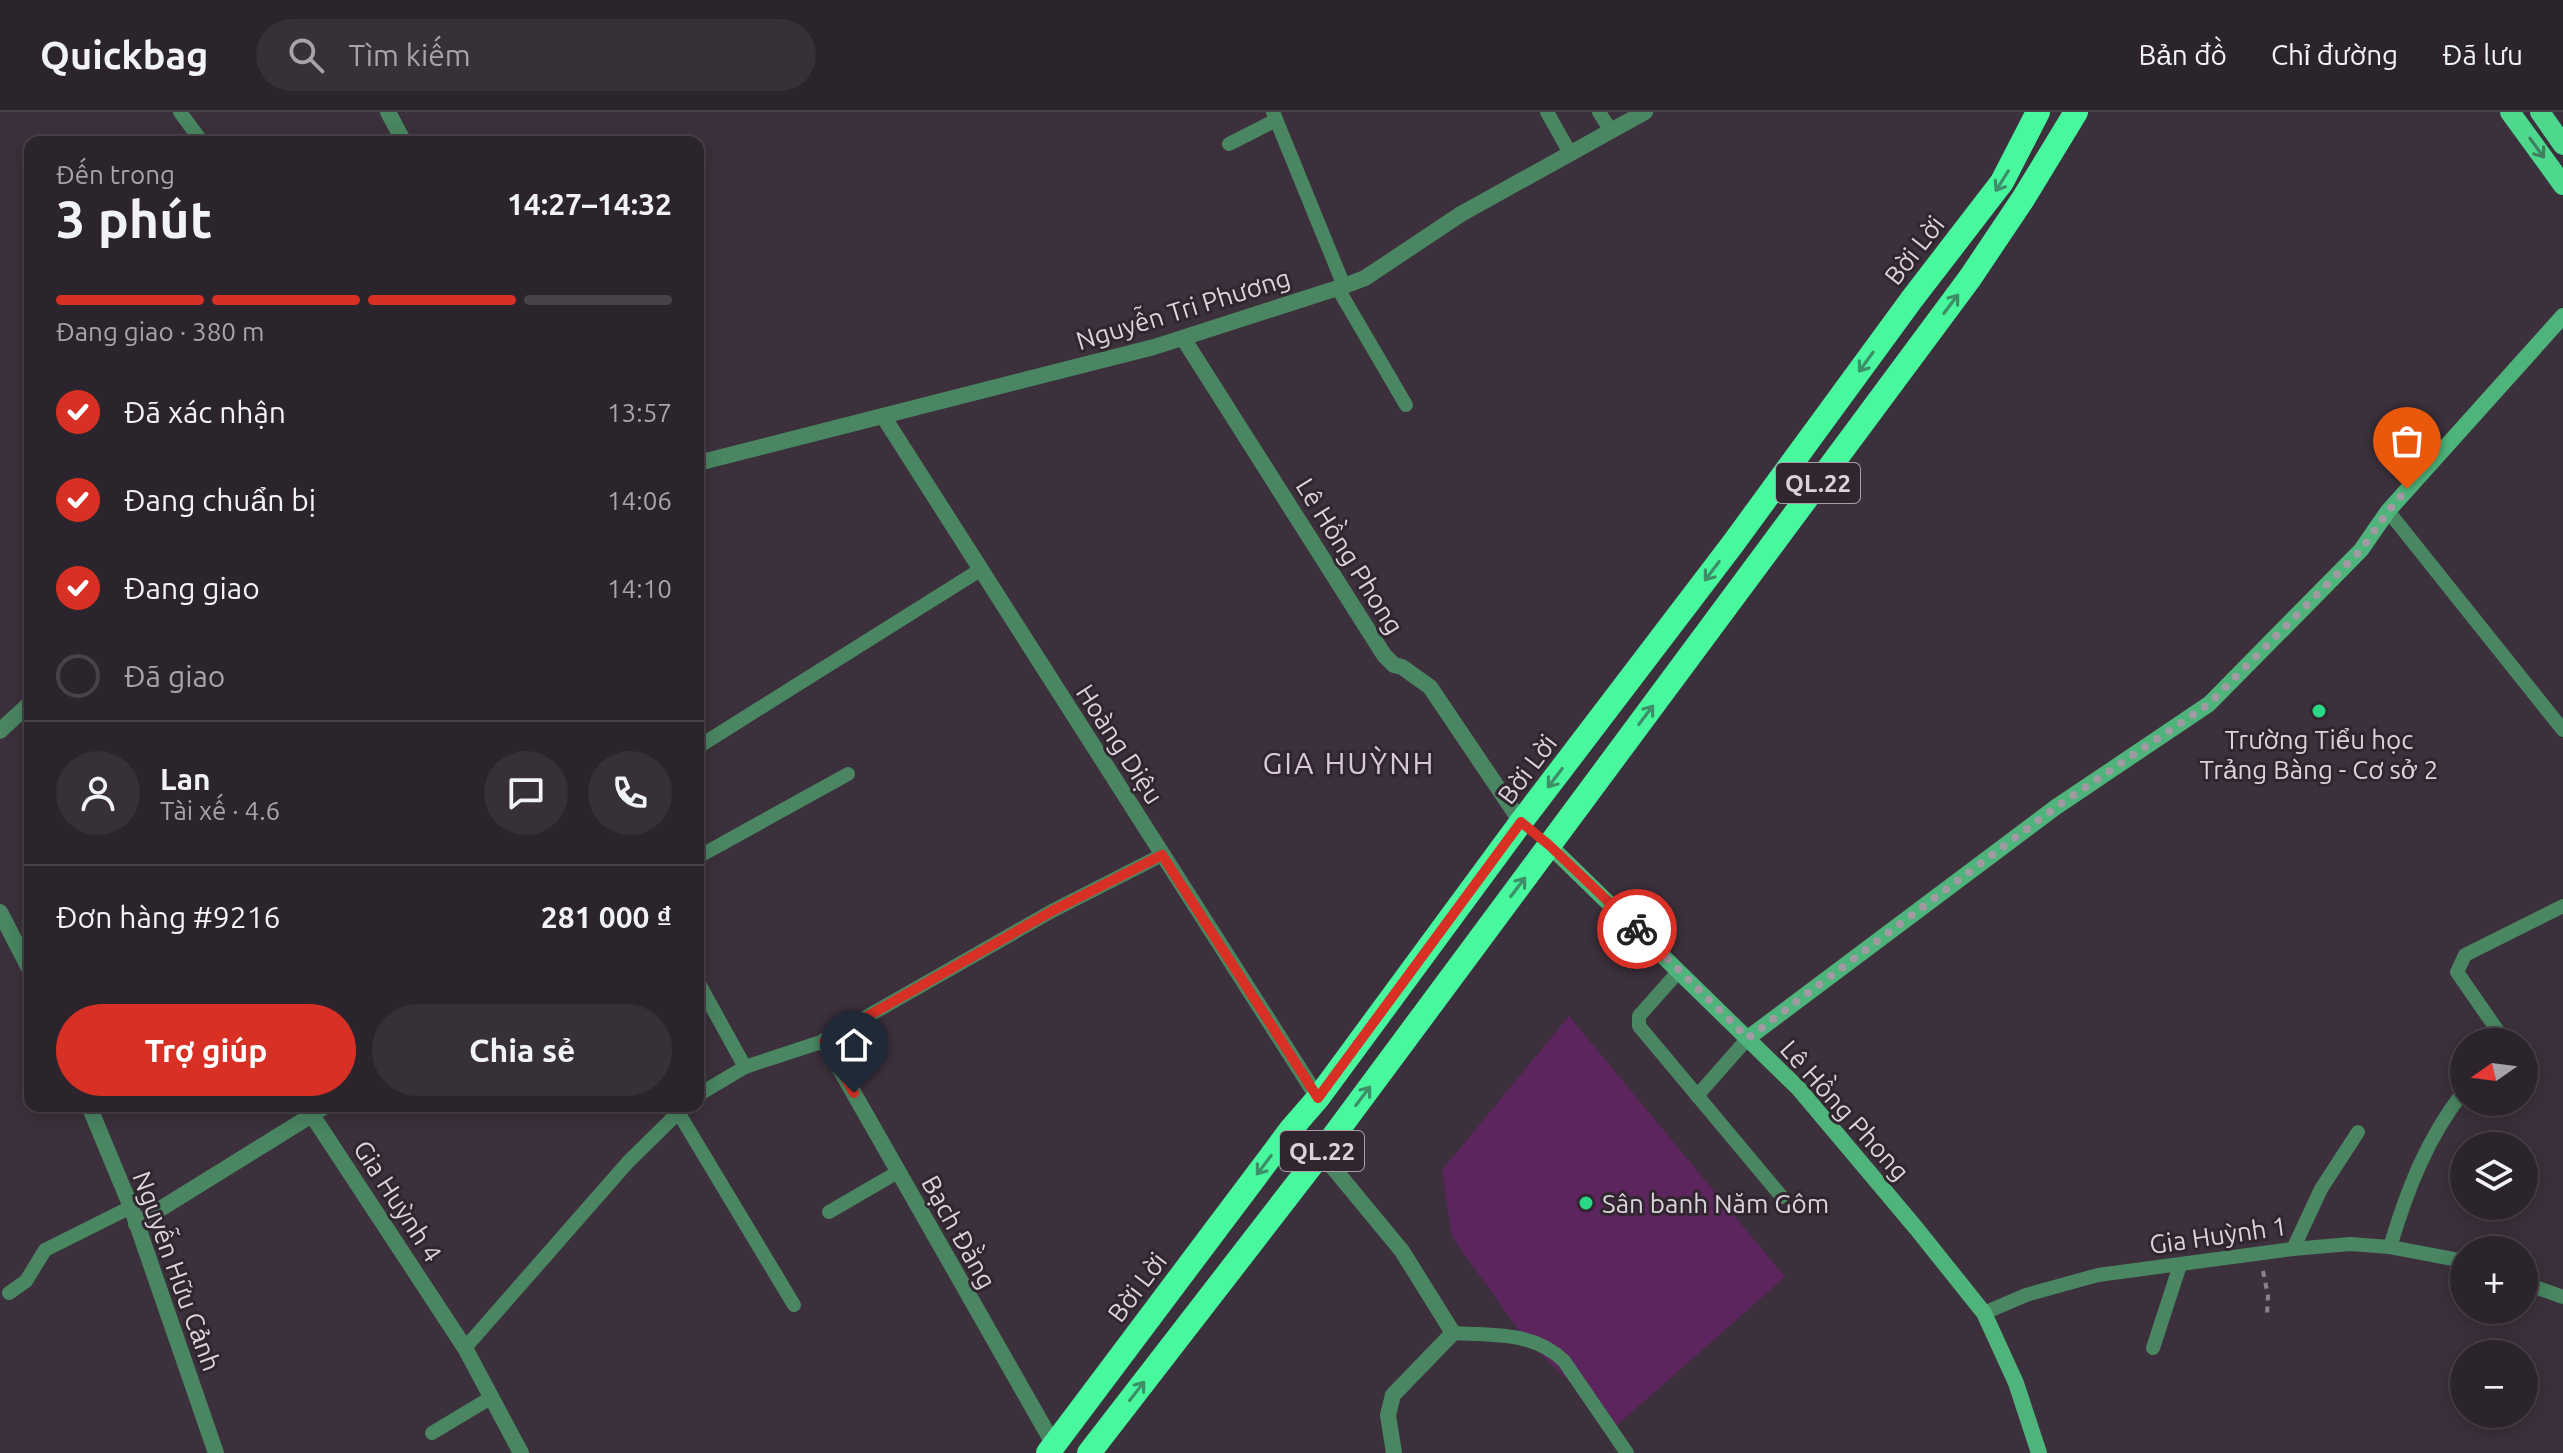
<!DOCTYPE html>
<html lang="vi">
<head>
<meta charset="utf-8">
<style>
  body { margin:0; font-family:Ubuntu,sans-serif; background:#383038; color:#f1f3f6; height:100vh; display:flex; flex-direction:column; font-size:30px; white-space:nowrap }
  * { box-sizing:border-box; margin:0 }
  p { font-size:26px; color:#a6a4a9 }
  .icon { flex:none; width:44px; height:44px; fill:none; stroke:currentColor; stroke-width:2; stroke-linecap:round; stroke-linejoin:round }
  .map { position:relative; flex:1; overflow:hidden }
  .panel { position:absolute; left:24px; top:24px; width:680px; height:976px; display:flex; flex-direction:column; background:#2c242c; border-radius:16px; box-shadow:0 4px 20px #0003,0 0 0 2px #484148 }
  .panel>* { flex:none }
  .needle { width:52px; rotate:256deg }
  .buttons { position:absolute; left:2450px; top:916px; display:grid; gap:16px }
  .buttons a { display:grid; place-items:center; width:88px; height:88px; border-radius:50%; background:#2c242c; box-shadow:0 4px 20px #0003,0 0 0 2px #484148; font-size:40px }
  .pin { position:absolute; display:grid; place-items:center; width:68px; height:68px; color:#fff; margin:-82px -34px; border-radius:50% 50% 50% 0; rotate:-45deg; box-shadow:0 0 8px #0007 }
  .pin .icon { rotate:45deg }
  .courier { position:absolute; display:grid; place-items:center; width:80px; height:80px; margin:-40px; border:6px solid #d93025; border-radius:50%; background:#fff; color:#222; box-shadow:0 2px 10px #0007 }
  .head em { font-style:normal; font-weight:600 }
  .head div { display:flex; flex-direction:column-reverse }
  .head { display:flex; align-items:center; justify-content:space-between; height:136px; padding:0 32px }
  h1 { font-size:52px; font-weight:600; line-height:60px }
  .bar { display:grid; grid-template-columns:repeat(4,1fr); gap:12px 8px; align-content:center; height:96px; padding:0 32px }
  .bar i { height:10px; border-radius:6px; background:#484148 }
  .bar .active { background:#d93025 }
  .bar p { grid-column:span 4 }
  .line { display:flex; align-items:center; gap:20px; padding:0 32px; border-top:2px solid #484148 }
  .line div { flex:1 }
  .round { display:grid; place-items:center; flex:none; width:84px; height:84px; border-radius:42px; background:#383038 }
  ol { padding:0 32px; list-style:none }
  li { display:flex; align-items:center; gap:24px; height:88px }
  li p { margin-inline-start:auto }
  li .icon { padding:8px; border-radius:50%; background:#d93025; color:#fff; stroke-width:4 }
  li:last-child { color:#a6a4a9 }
  li i { width:44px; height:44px; border:4px solid #484148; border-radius:50% }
  .action { display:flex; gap:16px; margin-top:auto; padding:16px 32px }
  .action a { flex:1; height:92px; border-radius:48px; background:#d93025; color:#fff; font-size:32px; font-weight:600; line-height:92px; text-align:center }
  .action a+a { background:#383038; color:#f1f3f6 }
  header { display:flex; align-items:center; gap:48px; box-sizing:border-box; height:112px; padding:0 40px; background:#2c242c; border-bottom:2px solid #484148 }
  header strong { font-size:38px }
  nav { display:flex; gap:44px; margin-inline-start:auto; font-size:28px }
  .search { width:560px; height:72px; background:#383038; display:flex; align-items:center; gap:20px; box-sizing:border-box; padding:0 28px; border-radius:44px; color:#a6a4a9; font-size:30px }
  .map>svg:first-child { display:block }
</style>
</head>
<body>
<header>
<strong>Quickbag</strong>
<div class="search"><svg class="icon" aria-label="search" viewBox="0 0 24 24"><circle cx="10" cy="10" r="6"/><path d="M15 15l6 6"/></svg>Tìm kiếm</div>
<nav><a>Bản đồ</a><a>Chỉ đường</a><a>Đã lưu</a></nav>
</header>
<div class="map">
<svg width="2563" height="1341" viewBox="0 0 2563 1341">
  <rect width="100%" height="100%" fill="#3b303b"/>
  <polygon fill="#5c255d" points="1569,904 1785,1165 1616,1314 1525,1227 1452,1125 1442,1058"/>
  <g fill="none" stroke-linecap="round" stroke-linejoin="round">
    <g stroke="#8b828b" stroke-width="4" stroke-dasharray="6 6" stroke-linecap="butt">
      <polyline points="2263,1159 2268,1184 2267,1203"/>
      <polyline points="194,1225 205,1223"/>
    </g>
    <g stroke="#4a8662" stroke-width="14">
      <polyline points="180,0 202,30"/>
      <polyline points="1273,0 1344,174"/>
      <polyline points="1547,0 1570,41"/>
      <polyline points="1599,0 1611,19"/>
      <polyline points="1229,32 1276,8"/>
      <polyline points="1337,175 1406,293"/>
      <polyline points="2388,399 2563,618"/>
      <polyline points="698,635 980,458"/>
      <polyline points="698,745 848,662"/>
      <polyline points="1679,859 1639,904 1639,914 1782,1085"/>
      <polyline points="698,870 745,955"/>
      <polyline points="2501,930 2502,925 2457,860 2465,843 2563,794"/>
      <polyline points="698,983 745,955 824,929 1052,799 1162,743"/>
      <polyline points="1697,984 1748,926"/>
      <polyline points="678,1000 794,1193"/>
      <polyline points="312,1003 328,994"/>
      <polyline points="829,1100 898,1060"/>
      <path d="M2390,1135C2407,1078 2427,1026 2464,979"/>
      <polyline points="2293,1137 2321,1077 2358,1020"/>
      <polyline points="2524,1171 2563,1185"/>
      <polyline points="9,1181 26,1169 45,1138 131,1095"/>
      <polyline points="1984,1201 2026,1183 2098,1163 2293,1137 2350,1132 2390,1135 2464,1149"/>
      <path d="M1453,1221C1494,1224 1533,1219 1564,1249L1627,1341"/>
      <polyline points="465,1236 628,1050 685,994"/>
      <polyline points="2153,1236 2180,1153"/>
      <polyline points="432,1321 492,1285"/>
    </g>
    <g stroke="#4a8662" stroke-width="16">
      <polyline points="388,0 404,30"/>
      <polyline points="1183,226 1384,543 1394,553 1402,555 1430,575 1521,710"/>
      <polyline points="883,304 1318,986"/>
      <polyline points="698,351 1154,235 1344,174 1365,166 1461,102 1645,0"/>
      <polyline points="0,619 30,591"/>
      <polyline points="0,800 30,858"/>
      <polyline points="824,929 1054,1333"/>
      <polyline points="89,994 131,1095 216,1341"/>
      <polyline points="1321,1041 1402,1139 1453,1221 1393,1283 1388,1303 1394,1341"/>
      <polyline points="136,1112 312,1003 465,1236 521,1341"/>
    </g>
    <g stroke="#4eb47b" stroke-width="16">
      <polyline points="1549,733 1799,977 1916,1116 1984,1201 2016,1271 2039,1341"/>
      <polyline points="1748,926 2056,695 2209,592 2361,438 2388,399 2563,204"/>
    </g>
    <g stroke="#4dd88e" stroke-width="20">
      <polyline points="2510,0 2563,73"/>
      <polyline points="2540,0 2563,33"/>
    </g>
    <g stroke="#48f89e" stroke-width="24">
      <polyline points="1048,1341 1292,1016 1318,986 1521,710 1732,433 1912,187 2002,70 2038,0"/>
      <polyline points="1089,1341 1321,1041 1970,166 2023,87 2076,0"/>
    </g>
  </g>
  <defs><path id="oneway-shaft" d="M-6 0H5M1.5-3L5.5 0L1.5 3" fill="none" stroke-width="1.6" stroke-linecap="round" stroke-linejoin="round" transform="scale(2)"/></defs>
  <use stroke="#3f7f5f" href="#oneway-shaft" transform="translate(2537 36) rotate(54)"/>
  <g stroke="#3c8f67">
    <use href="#oneway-shaft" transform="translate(2002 69) rotate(122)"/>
    <use href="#oneway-shaft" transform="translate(1951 192) rotate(-53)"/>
    <use href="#oneway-shaft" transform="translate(1866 250) rotate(126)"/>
    <use href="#oneway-shaft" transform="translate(1712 459) rotate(127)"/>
    <use href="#oneway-shaft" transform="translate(1646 603) rotate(-53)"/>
    <use href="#oneway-shaft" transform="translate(1555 666) rotate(127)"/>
    <use href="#oneway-shaft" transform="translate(1518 775) rotate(-53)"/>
    <use href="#oneway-shaft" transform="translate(1363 984) rotate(-53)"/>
    <use href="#oneway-shaft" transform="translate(1264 1053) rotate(127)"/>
    <use href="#oneway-shaft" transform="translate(1137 1279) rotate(-52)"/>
  </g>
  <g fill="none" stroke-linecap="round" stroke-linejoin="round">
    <polyline stroke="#a29aa2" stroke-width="8" stroke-dasharray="0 14.4" points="1637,817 1748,926 2056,695 2209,592 2361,438 2388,399 2407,377"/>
    <polyline stroke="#d93025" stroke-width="10" points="854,981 824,929 1052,799 1162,743 1318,986 1521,710 1549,733 1637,817"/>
  </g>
  <g fill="#28d885" stroke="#312630" stroke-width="3">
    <circle cx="2319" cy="599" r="8"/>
    <circle cx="1586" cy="1091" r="8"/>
  </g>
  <g text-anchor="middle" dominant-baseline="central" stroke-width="6" stroke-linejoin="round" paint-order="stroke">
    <g fill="#312630" stroke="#a79fa7" stroke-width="2">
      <rect x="1776" y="351" width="84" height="40" rx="6"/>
      <rect x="1280" y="1019" width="84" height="40" rx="6"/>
    </g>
    <g font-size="24" font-weight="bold" fill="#dad3da">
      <text x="1818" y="371">QL.22</text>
      <text x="1322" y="1039">QL.22</text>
    </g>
    <g font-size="26" fill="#dad3da" stroke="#312630">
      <text transform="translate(1914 138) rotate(-52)">Bời Lời</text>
      <text transform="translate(1183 197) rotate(-17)">Nguyễn Tri Phương</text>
      <text transform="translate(1350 444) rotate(58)">Lê Hồng Phong</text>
      <text transform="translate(1120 632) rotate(57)">Hoàng Diệu</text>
      <text transform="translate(1527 657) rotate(-53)">Bời Lời</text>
      <text transform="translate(1845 998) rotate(48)">Lê Hồng Phong</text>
      <text transform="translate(398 1089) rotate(57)">Gia Huỳnh 4</text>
      <text transform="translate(959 1120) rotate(61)">Bạch Đằng</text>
      <text transform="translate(2218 1123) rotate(-8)">Gia Huỳnh 1</text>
      <text transform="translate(177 1159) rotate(70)">Nguyễn Hữu Cảnh</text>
      <text transform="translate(1137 1175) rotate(-53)">Bời Lời</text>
    </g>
    <g font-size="26" fill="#dad3da" stroke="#312630">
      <text x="2319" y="627">Trường Tiểu học<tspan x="2319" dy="30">Trảng Bàng - Cơ sở 2</tspan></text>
      <text x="1602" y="1091" text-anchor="start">Sân banh Năm Gôm</text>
    </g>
    <g font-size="30" letter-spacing="2" fill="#d8cad8" stroke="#312630">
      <text x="1349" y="651">GIA HUỲNH</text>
    </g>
  </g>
</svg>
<div class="buttons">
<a><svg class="needle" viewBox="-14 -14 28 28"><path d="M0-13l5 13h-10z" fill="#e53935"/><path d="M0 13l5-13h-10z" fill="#a6a4a9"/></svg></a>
<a><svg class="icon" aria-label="layers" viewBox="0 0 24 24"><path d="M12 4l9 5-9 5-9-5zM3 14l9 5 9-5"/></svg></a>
<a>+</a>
<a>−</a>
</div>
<div class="pin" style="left:2407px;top:377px;background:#ea580c"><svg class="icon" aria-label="bag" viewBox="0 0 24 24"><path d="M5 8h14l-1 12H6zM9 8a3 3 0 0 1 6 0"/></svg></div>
<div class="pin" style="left:854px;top:981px;background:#1f2937"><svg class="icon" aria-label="home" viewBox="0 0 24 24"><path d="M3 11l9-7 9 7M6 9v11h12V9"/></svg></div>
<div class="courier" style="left:1637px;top:817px"><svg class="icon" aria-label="bike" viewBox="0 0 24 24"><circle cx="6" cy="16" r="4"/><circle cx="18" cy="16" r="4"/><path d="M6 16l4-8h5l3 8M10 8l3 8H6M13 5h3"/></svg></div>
<section class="panel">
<div class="head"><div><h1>3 phút</h1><p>Đến trong</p></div><em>14:27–14:32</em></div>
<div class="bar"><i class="active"></i><i class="active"></i><i class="active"></i><i></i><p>Đang giao · 380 m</p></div>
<ol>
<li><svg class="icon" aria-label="check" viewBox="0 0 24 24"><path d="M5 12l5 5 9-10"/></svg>Đã xác nhận<p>13:57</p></li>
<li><svg class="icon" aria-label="check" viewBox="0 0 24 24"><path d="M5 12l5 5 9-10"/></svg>Đang chuẩn bị<p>14:06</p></li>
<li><svg class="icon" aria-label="check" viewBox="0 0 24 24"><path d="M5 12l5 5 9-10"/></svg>Đang giao<p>14:10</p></li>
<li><i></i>Đã giao</li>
</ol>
<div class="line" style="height:144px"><a class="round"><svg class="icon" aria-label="person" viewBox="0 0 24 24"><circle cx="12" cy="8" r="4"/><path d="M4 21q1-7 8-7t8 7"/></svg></a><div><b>Lan</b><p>Tài xế · 4.6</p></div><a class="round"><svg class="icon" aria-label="chat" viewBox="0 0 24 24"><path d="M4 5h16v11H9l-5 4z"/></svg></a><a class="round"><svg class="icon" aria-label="phone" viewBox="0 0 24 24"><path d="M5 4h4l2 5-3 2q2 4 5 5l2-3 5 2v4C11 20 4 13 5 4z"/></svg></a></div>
<div class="line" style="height:104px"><div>Đơn hàng #9216</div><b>281 000 ₫</b></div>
<div class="action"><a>Trợ giúp</a><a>Chia sẻ</a></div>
</section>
</div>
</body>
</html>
